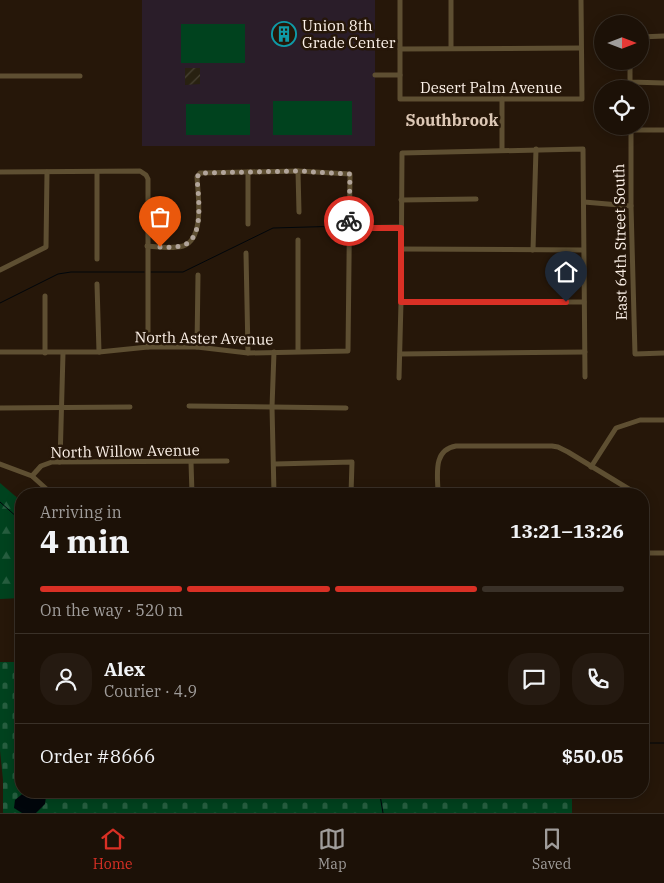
<!DOCTYPE html>
<html lang="en">
<head>
<meta charset="utf-8">
<style>
  body { margin:0; font-family:"IBM Plex Serif",serif; background:#251a11; color:#f1f3f6; height:100vh; display:flex; flex-direction:column; font-size:19px; white-space:nowrap }
  * { box-sizing:border-box; margin:0 }
  p { font-size:16px; color:#a09d9b }
  .icon { flex:none; width:28px; height:28px; fill:none; stroke:currentColor; stroke-width:2; stroke-linecap:round; stroke-linejoin:round }
  .map { position:relative; flex:1; overflow:hidden }
  .side { position:absolute; left:15px; top:488px; width:634px; height:310px; display:flex; flex-direction:column; background:#1c1107; border-radius:20px; box-shadow:0 2px 12px #0003,0 0 0 1px #3a3128 }
  .side>* { flex:none }
  .needle { width:32px; rotate:90deg }
  .tools { position:absolute; left:594px; top:15px; display:grid; gap:10px }
  .tools a { display:grid; place-items:center; width:55px; height:55px; border-radius:50%; background:#1c1107; box-shadow:0 2px 12px #0003,0 0 0 1px #3a3128; font-size:25px }
  .pin { position:absolute; display:grid; place-items:center; width:42px; height:42px; color:#fff; margin:-51px -21px; border-radius:50% 50% 50% 0; rotate:-45deg; box-shadow:0 0 5px #0007 }
  .pin .icon { rotate:45deg }
  .courier { position:absolute; display:grid; place-items:center; width:50px; height:50px; margin:-25px; border:4px solid #d93025; border-radius:50%; background:#fff; color:#222; box-shadow:0 1px 6px #0007 }
  .summary em { font-style:normal; font-weight:700 }
  .summary div { display:flex; flex-direction:column-reverse }
  .summary { display:flex; align-items:center; justify-content:space-between; height:85px; padding:0 25px }
  h1 { font-size:32px; font-weight:700; line-height:38px }
  .bar { display:grid; grid-template-columns:repeat(4,1fr); gap:8px 5px; align-content:center; height:60px; padding:0 25px }
  .bar i { height:6px; border-radius:4px; background:#3a3128 }
  .bar .selected { background:#d93025 }
  .bar p { grid-column:span 4 }
  .line { display:flex; align-items:center; gap:12px; padding:0 25px; border-top:1px solid #3a3128 }
  .line div { flex:1 }
  .round { display:grid; place-items:center; flex:none; width:52px; height:52px; border-radius:20px; background:#251a11 }
  .tab-bar { display:flex; justify-content:space-around; align-items:center; height:70px; border-top:1px solid #3a3128; background:#1c1107; font-size:14px; color:#a09d9b }
  .tab-bar a { display:grid; justify-items:center; gap:2px }
  .tab-bar .selected { color:#d93025 }
  .map>svg:first-child { display:block }
</style>
</head>
<body>
<div class="map">
<svg width="664" height="813" viewBox="0 0 664 813">
  <defs>
    <pattern id="industrial-furrows" width="10" height="10" patternUnits="userSpaceOnUse" patternTransform="scale(1.25)"><rect width="10" height="10" fill="#282111"/><path d="M-1 1l2-2M0 10L10 0M9 11l2-2" fill="none" stroke="#484234"/></pattern>
    <pattern id="forest-firs" width="22" height="20" patternUnits="userSpaceOnUse" patternTransform="scale(1.25)"><rect width="22" height="20" fill="#00421e"/><path d="M5 1l3.5 6h-7zM16 11l3.5 6h-7z" fill="#265e3f"/></pattern>
    <pattern id="cemetery-stones" width="16" height="16" patternUnits="userSpaceOnUse" patternTransform="scale(1.25)"><rect width="16" height="16" fill="#00421e"/><path d="M2 7V4a2 2 0 0 1 4 0v3zM10 15v-3a2 2 0 0 1 4 0v3z" fill="#265e3f"/></pattern>
  </defs>
  <rect width="100%" height="100%" fill="#261709"/>
  <rect fill="url(#industrial-furrows)" x="185" y="68" width="15" height="17"/>
  <path fill="#2a1d29" fill-rule="evenodd" d="M142,0H375V146H142ZM185,68H200V84L185,85Z"/>
  <g fill="#00421e">
    <rect x="181" y="24" width="64" height="39"/>
    <rect x="273" y="101" width="79" height="34"/>
    <rect x="186" y="104" width="64" height="31"/>
  </g>
  <polygon fill="url(#forest-firs)" points="0,483 21,501 21,598 0,599"/>
  <polygon fill="url(#cemetery-stones)" points="0,662 21,662 21,791 572,791 572,813 3,813 3,780 0,750"/>
  <polygon fill="#00060b" points="26,791 36,791 46,796 45,804 36,813 22,813 14,808 15,800"/>
  <g fill="none" stroke-linecap="round" stroke-linejoin="round">
    <g stroke="#00060b" stroke-width="1">
      <polyline points="151,272 183,272 273,228 344,226"/>
      <polyline points="0,303 58,274 71,272 144,272"/>
      <polyline points="0,502 18,518 21,525"/>
      <polyline points="642,743 664,743"/>
      <polyline points="374,791 380,795 383,813"/>
    </g>
    <g stroke="#5e4f32" stroke-width="5">
      <polyline points="400,0 400,99 582,99 581,0"/>
      <polyline points="451,0 451,48"/>
      <polyline points="640,37 664,36"/>
      <polyline points="400,49 581,48"/>
      <polyline points="630,61 630,82 664,83"/>
      <polyline points="375,75 400,75"/>
      <polyline points="0,76 80,76"/>
      <polyline points="664,130 631,130 631,206 635,354 664,353"/>
      <polyline points="502,150 502,99"/>
      <polyline points="298,171 299,212"/>
      <polyline points="0,172 140,171 146,175 148,179 148,347"/>
      <polyline points="97,172 97,259"/>
      <polyline points="248,172 248,224"/>
      <polyline points="401,200 476,199"/>
      <polyline points="584,202 631,206"/>
      <polyline points="349,228 401,227"/>
      <polyline points="298,240 298,351"/>
      <polyline points="401,249 583,250"/>
      <polyline points="533,250 536,149"/>
      <polyline points="246,253 248,353"/>
      <polyline points="0,270 46,247 47,172"/>
      <polyline points="97,284 99,352"/>
      <polyline points="45,296 45,353"/>
      <polyline points="401,302 584,302"/>
      <polyline points="197,347 198,275"/>
      <path d="M0,352H99L148,347H197L248,353L348,351L350,174L298,171L200,173L197,177C198,195 205,239 183,246C172,249 159,247 147,246"/>
      <polyline points="274,352 272,407 274,494"/>
      <polyline points="400,354 585,352"/>
      <polyline points="399,378 401,302 402,153 583,149 585,377"/>
      <polyline points="189,406 346,408"/>
      <polyline points="0,408 130,407"/>
      <polyline points="60,462 63,353"/>
      <polyline points="191,462 192,494"/>
      <polyline points="0,464 32,476 52,494"/>
      <polyline points="275,464 352,462 351,494"/>
      <polyline points="591,467 616,428 640,420 664,420"/>
      <polyline points="32,476 41,466 52,462 227,461"/>
      <path d="M438,494C438,476 432,450 456,446H552L558,447L568,452L637,494"/>
      <polyline points="642,499 646,509 646,553"/>
      <polyline points="642,553 664,553"/>
    </g>
  </g>
  <g fill="none" stroke-linecap="round" stroke-linejoin="round">
    <path stroke="#b2a59b" stroke-width="5" stroke-dasharray="0 9" d="M160,247C168,247 176,248 184,245C205,237 198,195 197,177L200,173L298,171L350,174L349,221"/>
    <polyline stroke="#d93025" stroke-width="6" points="349,221 349,228 401,228 401,302 566,302"/>
  </g>
  <defs>
    <symbol id="building-ring" viewBox="-11 -11 22 22"><circle r="9.5" fill="#261709" stroke="#0f9aa8" stroke-width="1.5"/><path d="M-4-6H4V6H1V3H-1V6H-4ZM-2.5-4.3h1.7v1.8h-1.7ZM.8-4.3h1.7v1.8H.8ZM-2.5-1h1.7V.8h-1.7ZM.8-1h1.7V.8H.8Z" fill="#0f9aa8"/></symbol>
  </defs>
  <g fill-rule="evenodd">
    <use href="#building-ring" x="270" y="20" width="28" height="28"/>
  </g>
  <g text-anchor="middle" dominant-baseline="central" stroke-width="5" stroke-linejoin="round" paint-order="stroke">
    <g font-size="15" fill="#fdf2e9" stroke="#261709" text-anchor="start">
      <text x="302" y="25">Union 8th<tspan x="302" dy="17">Grade Center</tspan></text>
    </g>
    <g font-size="15" fill="#fdf2e9" stroke="#261709">
      <text x="491" y="87">Desert Palm Avenue</text>
      <text transform="translate(620 242) rotate(-91)">East 64th Street South</text>
      <text transform="translate(204 338) rotate(1)">North Aster Avenue</text>
      <text transform="translate(125 451) rotate(-1)">North Willow Avenue</text>
    </g>
    <g font-size="16" font-weight="bold" fill="#ddc8b6" stroke="#261709">
      <text x="452" y="120">Southbrook</text>
    </g>
  </g>
</svg>
<div class="tools">
<a><svg class="needle" viewBox="-14 -14 28 28"><path d="M0-13l5 13h-10z" fill="#e53935"/><path d="M0 13l5-13h-10z" fill="#a09d9b"/></svg></a>
<a><svg class="icon" aria-label="locate" viewBox="0 0 24 24"><circle cx="12" cy="12" r="6"/><path d="M12 2v4M12 18v4M2 12h4M18 12h4"/></svg></a>
</div>
<div class="pin" style="left:160px;top:247px;background:#ea580c"><svg class="icon" aria-label="bag" viewBox="0 0 24 24"><path d="M5 8h14l-1 12H6zM9 8a3 3 0 0 1 6 0"/></svg></div>
<div class="pin" style="left:566px;top:302px;background:#1f2937"><svg class="icon" aria-label="home" viewBox="0 0 24 24"><path d="M3 11l9-7 9 7M6 9v11h12V9"/></svg></div>
<div class="courier" style="left:349px;top:221px"><svg class="icon" aria-label="bike" viewBox="0 0 24 24"><circle cx="6" cy="16" r="4"/><circle cx="18" cy="16" r="4"/><path d="M6 16l4-8h5l3 8M10 8l3 8H6M13 5h3"/></svg></div>
<section class="side">
<div class="summary"><div><h1>4 min</h1><p>Arriving in</p></div><em>13:21–13:26</em></div>
<div class="bar"><i class="selected"></i><i class="selected"></i><i class="selected"></i><i></i><p>On the way · 520 m</p></div>
<div class="line" style="height:90px"><a class="round"><svg class="icon" aria-label="person" viewBox="0 0 24 24"><circle cx="12" cy="8" r="4"/><path d="M4 21q1-7 8-7t8 7"/></svg></a><div><b>Alex</b><p>Courier · 4.9</p></div><a class="round"><svg class="icon" aria-label="chat" viewBox="0 0 24 24"><path d="M4 5h16v11H9l-5 4z"/></svg></a><a class="round"><svg class="icon" aria-label="phone" viewBox="0 0 24 24"><path d="M5 4h4l2 5-3 2q2 4 5 5l2-3 5 2v4C11 20 4 13 5 4z"/></svg></a></div>
<div class="line" style="height:65px"><div>Order #8666</div><b>$50.05</b></div>
</section>
</div>
<nav class="tab-bar">
<a class="selected"><svg class="icon" aria-label="home" viewBox="0 0 24 24"><path d="M3 11l9-7 9 7M6 9v11h12V9"/></svg>Home</a>
<a><svg class="icon" aria-label="map" viewBox="0 0 24 24"><path d="M3 6l6-2 6 2 6-2v14l-6 2-6-2-6 2zM9 4v14M15 6v14"/></svg>Map</a>
<a><svg class="icon" aria-label="saved" viewBox="0 0 24 24"><path d="M7 4h10v16l-5-4-5 4z"/></svg>Saved</a>
</nav>
</body>
</html>
